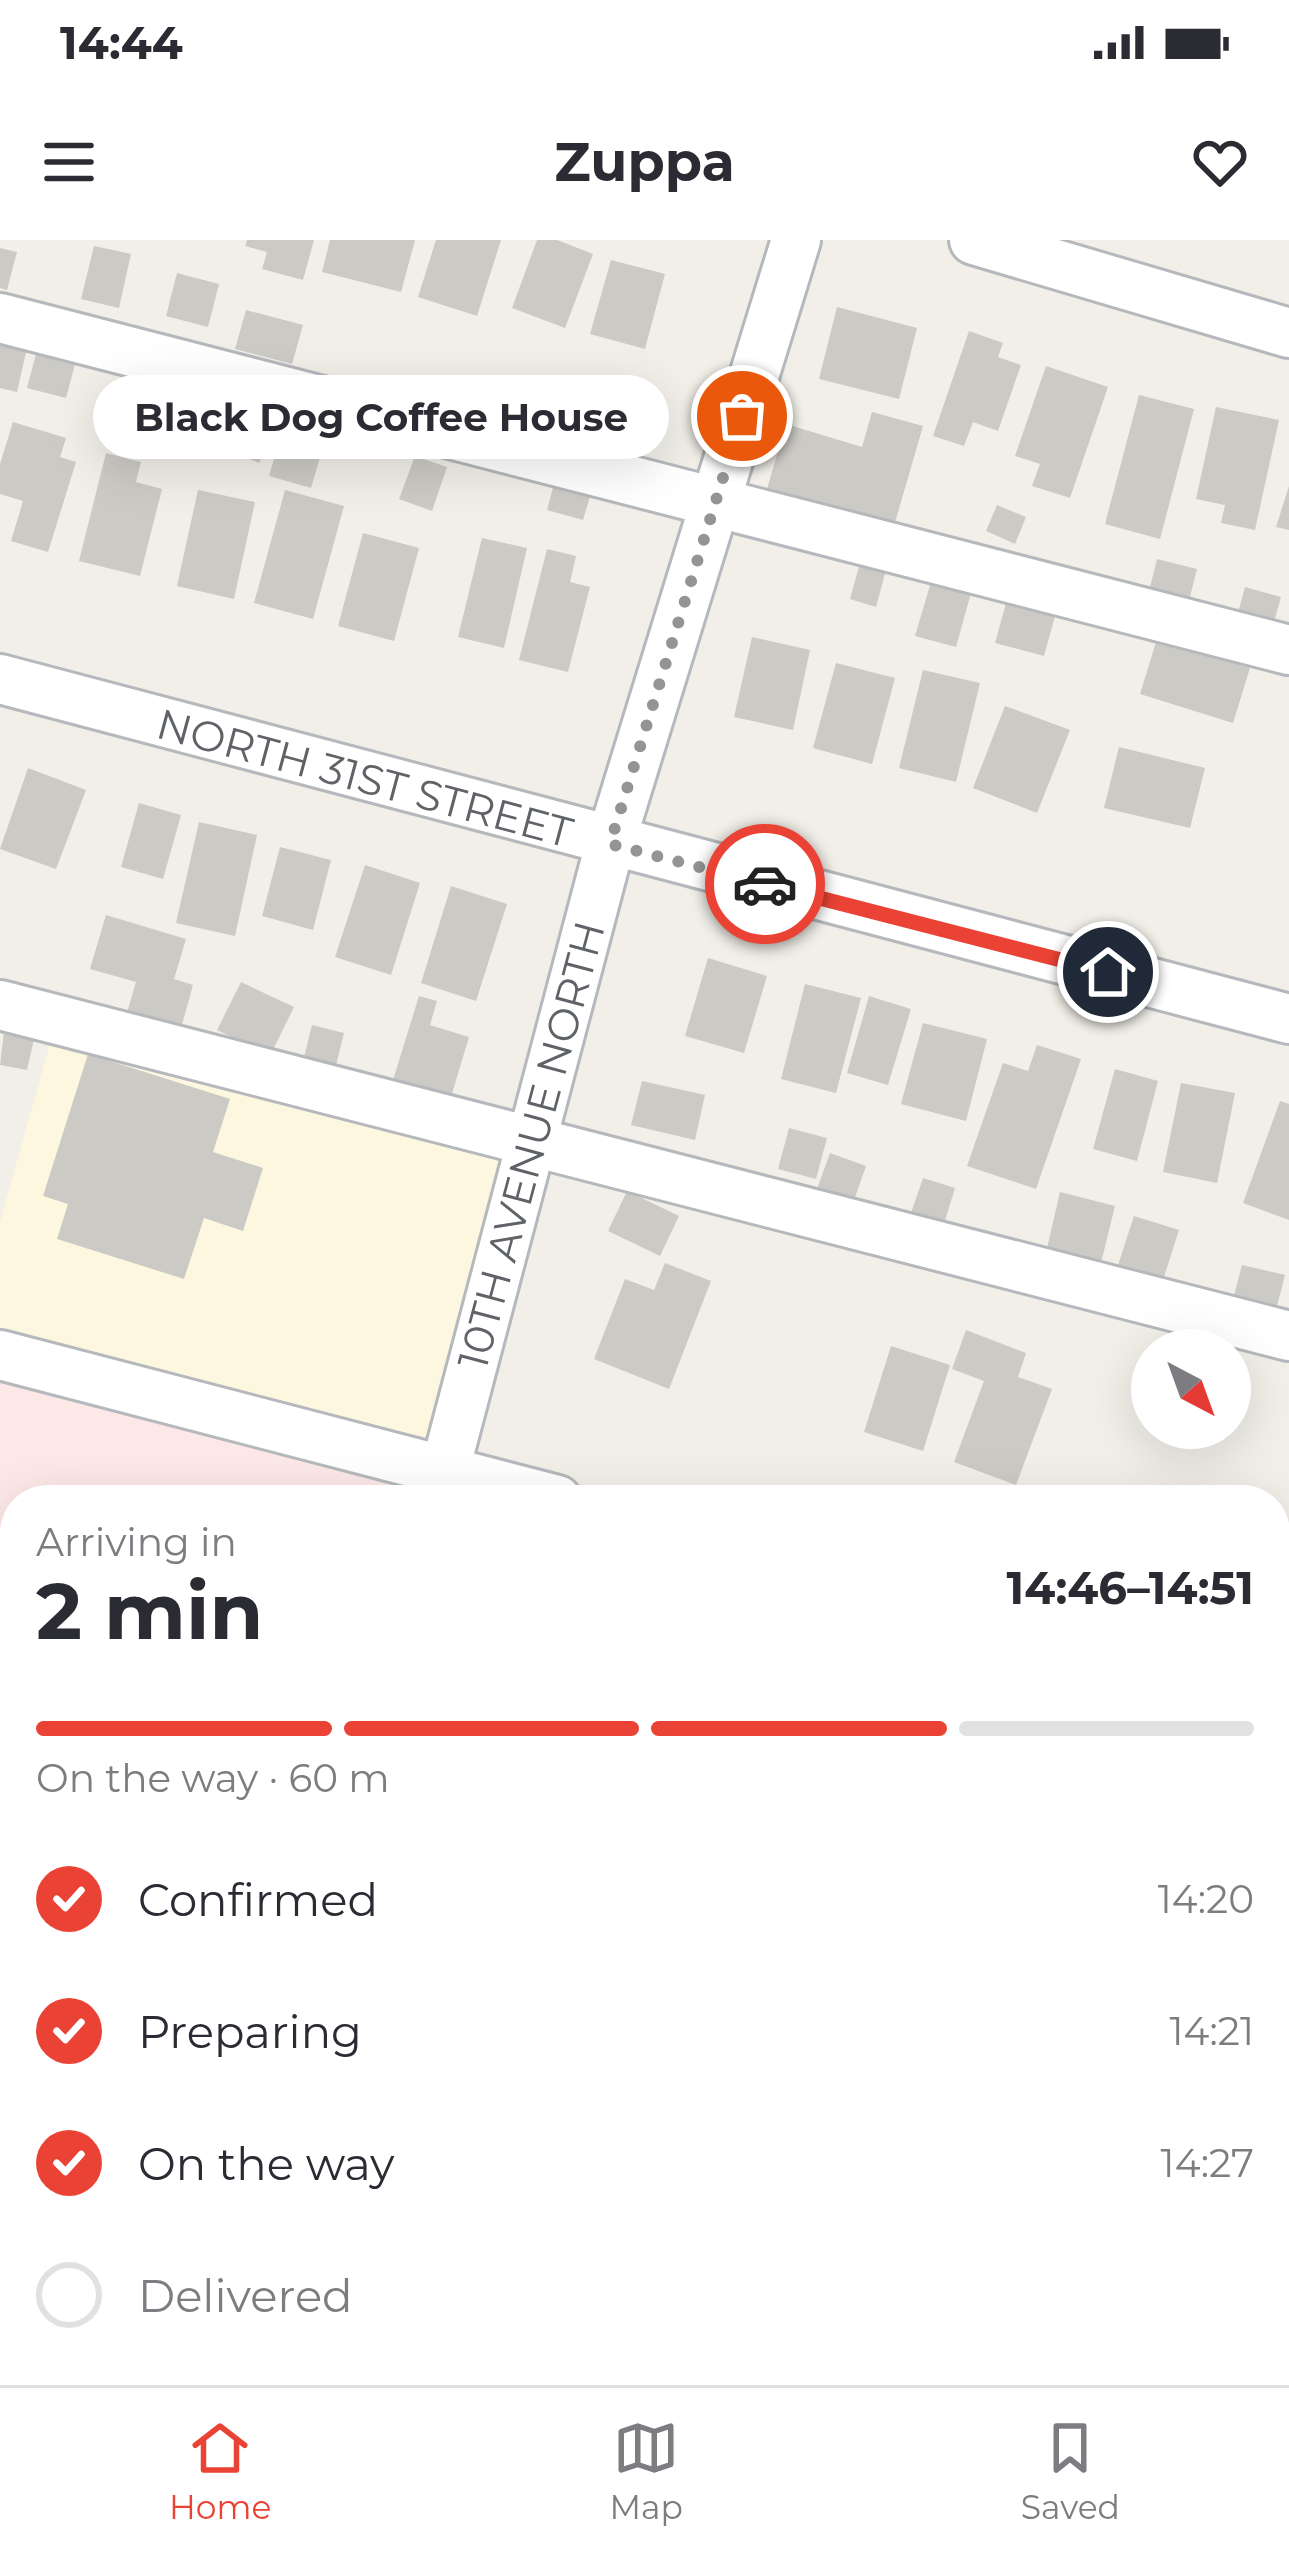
<!DOCTYPE html>
<html lang="en">
<head>
<meta charset="utf-8">
<style>
  body { margin:0; font-family:Montserrat,sans-serif; background:#f7f7f7; color:#2b2b33; height:100vh; display:flex; flex-direction:column; font-size:45px; white-space:nowrap }
  * { box-sizing:border-box; margin:0 }
  p { font-size:39px; color:#7c7c81 }
  .icon { flex:none; width:66px; height:66px; fill:none; stroke:currentColor; stroke-width:2; stroke-linecap:round; stroke-linejoin:round }
  .map { position:relative; flex:1; overflow:hidden }
  .details { position:absolute; left:0px; top:1245px; width:1290px; height:900px; display:flex; flex-direction:column; background:#fff; border-radius:48px 48px 0 0; box-shadow:0 12px 48px #0002 }
  .details>* { flex:none }
  .needle { width:78px; rotate:139deg }
  .fabs { position:absolute; left:1131px; top:1089px; display:grid; gap:24px }
  .fabs a { display:grid; place-items:center; width:120px; height:120px; border-radius:50%; background:#fff; box-shadow:0 12px 48px #0002; font-size:60px }
  .pin { position:absolute; display:grid; place-items:center; width:102px; height:102px; color:#fff; margin:-51px; border:6px solid #fff; border-radius:50%; box-shadow:0 3px 12px #0007 }
  .courier { position:absolute; display:grid; place-items:center; width:120px; height:120px; margin:-60px; border:9px solid #ea4335; border-radius:50%; background:#fff; color:#222; box-shadow:0 3px 15px #0007 }
  .bubble { position:absolute; height:84px; border-radius:42px; background:#fff; box-shadow:0 12px 48px #0002; font-size:39px; font-weight:700; line-height:84px; text-align:center }
  .overview em { font-style:normal; font-weight:700 }
  .overview div { display:flex; flex-direction:column-reverse }
  .overview { display:flex; align-items:center; justify-content:space-between; height:204px; padding:0 36px }
  h1 { font-size:78px; font-weight:700; line-height:90px }
  .bar { display:grid; grid-template-columns:repeat(4,1fr); gap:18px 12px; align-content:center; height:144px; padding:0 36px }
  .bar i { height:15px; border-radius:9px; background:#e1e1e2 }
  .bar .selected { background:#ea4335 }
  .bar p { grid-column:span 4 }
  ol { padding:0 36px; list-style:none }
  li { display:flex; align-items:center; gap:36px; height:132px }
  li p { margin-inline-start:auto }
  li .icon { padding:12px; border-radius:50%; background:#ea4335; color:#fff; stroke-width:4 }
  li:last-child { color:#7c7c81 }
  li i { width:66px; height:66px; border:6px solid #e1e1e2; border-radius:50% }
  .status { display:flex; justify-content:space-between; align-items:center; height:84px; padding:0 60px; background:#fff; direction:ltr }
  .status svg { height:33px; fill:currentColor }
  header { display:flex; justify-content:space-between; align-items:center; height:156px; padding:0 36px; background:#fff; font-size:54px; font-weight:700 }
  .menu { display:flex; justify-content:space-around; align-items:center; height:168px; border-top:3px solid #e1e1e2; background:#fff; font-size:33px; color:#7c7c81 }
  .menu a { display:grid; justify-items:center; gap:6px }
  .menu .selected { color:#ea4335 }
  .map>svg:first-child { display:block }
</style>
</head>
<body>
<div class="status"><b>14:44</b><svg viewBox="0 0 49 12"><path d="M0 12V9h3v3zM5 12V6h3v6zM10 12V3h3v9zM15 12V0h3v12zM26 1h20v11H26zM47 4h2v5h-2z"/></svg></div>
<header><svg class="icon" aria-label="menu" viewBox="0 0 24 24"><path d="M4 6h16M4 12h16M4 18h16"/></svg>Zuppa<svg class="icon" aria-label="heart" viewBox="0 0 24 24"><path d="M12 20l-8-8c-3-5 5-10 8-4 3-6 11-1 8 4z"/></svg></header>
<div class="map">
<svg width="1289" height="2145" viewBox="0 0 1289 2145">
  <rect width="100%" height="100%" fill="#f1efe8"/>
  <polygon fill="#fef7e0" points="57,779 532,901 445,1231 0,1115 0,982"/>
  <polygon fill="#fce8e6" points="0,1142 401,1243 397,1260 15,1260 15,2130 1258,2130 1289,2145 0,2145"/>
  <g fill="#cccac5">
    <polygon points="247,0 314,0 303,40 262,29 267,12 245,6"/>
    <polygon points="330,0 415,0 401,52 322,32"/>
    <polygon points="436,0 501,0 477,76 418,57"/>
    <polygon points="537,0 557,0 593,14 565,88 512,68"/>
    <polygon points="94,6 131,14 119,68 81,59"/>
    <polygon points="0,8 17,12 7,50 0,48"/>
    <polygon points="611,20 665,34 645,109 590,94"/>
    <polygon points="177,33 219,44 208,87 166,76"/>
    <polygon points="837,67 917,88 899,159 819,139"/>
    <polygon points="246,70 303,85 292,124 235,109"/>
    <polygon points="969,91 1003,103 998,117 1021,125 998,191 973,182 964,206 933,196"/>
    <polygon points="0,102 27,108 17,152 0,148"/>
    <polygon points="36,114 75,124 66,158 27,148"/>
    <polygon points="1046,126 1108,147 1070,258 1032,246 1040,224 1015,216"/>
    <polygon points="121,138 166,150 153,194 109,182"/>
    <polygon points="512,144 554,156 549,172 581,180 575,202 502,182"/>
    <polygon points="1139,155 1194,169 1160,299 1105,284"/>
    <polygon points="226,167 275,189 259,223 210,201"/>
    <polygon points="1216,167 1279,180 1255,290 1221,283 1225,265 1196,259"/>
    <polygon points="872,172 923,186 894,286 767,249 786,184 862,207"/>
    <polygon points="13,182 66,198 60,217 76,222 48,312 11,301 23,261 0,254 0,224"/>
    <polygon points="280,198 322,211 311,248 269,236"/>
    <polygon points="106,213 141,222 136,242 162,249 140,336 79,321"/>
    <polygon points="415,216 447,227 432,271 399,259"/>
    <polygon points="555,240 592,250 583,280 547,270"/>
    <polygon points="1289,246 1289,290 1276,287"/>
    <polygon points="198,250 255,262 234,359 177,346"/>
    <polygon points="285,250 344,266 313,379 254,363"/>
    <polygon points="997,265 1026,277 1015,304 986,291"/>
    <polygon points="363,293 419,308 394,401 338,386"/>
    <polygon points="482,298 527,308 504,408 458,397"/>
    <polygon points="547,309 576,316 570,342 590,347 568,432 519,420"/>
    <polygon points="1157,319 1197,329 1187,369 1147,359"/>
    <polygon points="860,323 886,330 876,367 850,359"/>
    <polygon points="931,342 971,353 956,407 915,396"/>
    <polygon points="1245,347 1281,357 1272,389 1236,380"/>
    <polygon points="1008,356 1057,369 1044,416 995,403"/>
    <polygon points="752,397 810,410 793,490 734,477"/>
    <polygon points="1157,399 1250,428 1233,483 1140,454"/>
    <polygon points="836,423 895,438 872,524 813,508"/>
    <polygon points="923,430 980,443 956,542 899,528"/>
    <polygon points="1005,466 1070,490 1037,573 973,548"/>
    <polygon points="1119,507 1205,528 1190,588 1104,568"/>
    <polygon points="28,528 86,550 56,629 0,609"/>
    <polygon points="139,563 181,575 163,639 121,627"/>
    <polygon points="199,582 257,595 235,696 176,683"/>
    <polygon points="280,607 331,620 313,690 262,676"/>
    <polygon points="365,625 420,643 391,735 335,717"/>
    <polygon points="451,646 507,664 476,761 421,743"/>
    <polygon points="106,675 186,699 174,739 193,745 180,792 126,776 136,742 90,729"/>
    <polygon points="708,718 767,736 744,813 685,796"/>
    <polygon points="241,742 294,767 270,816 217,790"/>
    <polygon points="805,744 861,758 836,853 781,839"/>
    <polygon points="419,756 437,761 430,785 469,797 451,857 393,840"/>
    <polygon points="869,756 911,769 888,845 847,833"/>
    <polygon points="923,783 987,799 966,881 901,864"/>
    <polygon points="312,785 344,793 334,833 302,825"/>
    <polygon points="4,792 34,799 27,830 0,825"/>
    <polygon points="1037,805 1081,819 1036,949 967,926 1003,823 1028,831"/>
    <polygon points="88,814 230,859 213,912 263,928 243,991 204,978 184,1039 57,999 68,964 43,956"/>
    <polygon points="1115,829 1158,841 1137,921 1093,909"/>
    <polygon points="642,841 705,855 695,900 631,885"/>
    <polygon points="1181,843 1235,853 1217,943 1163,932"/>
    <polygon points="1280,861 1289,864 1289,980 1243,963"/>
    <polygon points="789,888 827,898 816,939 778,929"/>
    <polygon points="830,913 866,926 852,966 816,952"/>
    <polygon points="923,938 955,948 944,984 911,973"/>
    <polygon points="627,951 679,976 660,1016 608,991"/>
    <polygon points="1060,952 1115,966 1099,1031 1045,1017"/>
    <polygon points="1134,976 1179,990 1162,1043 1117,1028"/>
    <polygon points="665,1023 711,1041 669,1149 594,1119 625,1039 654,1050"/>
    <polygon points="1242,1025 1285,1035 1276,1070 1233,1059"/>
    <polygon points="966,1090 1026,1113 1018,1137 1052,1149 1016,1245 954,1222 984,1141 952,1129"/>
    <polygon points="891,1106 950,1125 923,1211 864,1192"/>
    <polygon points="1275,1620 1289,1624 1289,1739 1275,1734"/>
    <polygon points="1275,1926 1289,1931 1289,1990 1275,1985"/>
    <polygon points="332,2130 778,2130 830,2143 328,2145"/>
  </g>
  <g fill="none" stroke-linecap="round" stroke-linejoin="round">
    <defs>
      <g id="minor">
        <polyline points="974,0 1289,93"/>
        <polyline points="0,78 1289,410"/>
        <polyline points="0,439 1289,779"/>
        <polyline points="0,765 1289,1096"/>
        <polyline points="0,1115 557,1260"/>
        <polyline points="437,1260 610,604 796,0"/>
        <polyline points="1275,1446 1289,1449"/>
        <polyline points="1275,1773 1289,1776"/>
        <polyline points="0,1798 15,1802"/>
        <polyline points="1275,2126 1289,2130"/>
        <polyline points="199,2145 202,2130"/>
      </g>
    </defs>
    <use href="#minor" stroke="#b5b8bc" stroke-width="54"/>
    <use href="#minor" stroke="#fff" stroke-width="48"/>
  </g>
  <g fill="none" stroke-linecap="round" stroke-linejoin="round">
    <polyline stroke="#929495" stroke-width="12" stroke-dasharray="0 21.6" points="742,176 610,604 765,644"/>
    <polyline stroke="#ea4335" stroke-width="15" points="765,644 1108,732"/>
  </g>
  <g text-anchor="middle" dominant-baseline="central" stroke-width="9" stroke-linejoin="round" paint-order="stroke">
    <g font-size="42" fill="#5f6368" stroke="#fff">
      <text transform="translate(365 538) rotate(15)">NORTH 31ST STREET</text>
      <text transform="translate(531 905) rotate(-75)">10TH AVENUE NORTH</text>
    </g>
  </g>
</svg>
<div class="fabs">
<a><svg class="needle" viewBox="-14 -14 28 28"><path d="M0-13l5 13h-10z" fill="#e53935"/><path d="M0 13l5-13h-10z" fill="#7c7c81"/></svg></a>
</div>
<div class="pin" style="left:742px;top:176px;background:#ea580c"><svg class="icon" aria-label="bag" viewBox="0 0 24 24"><path d="M5 8h14l-1 12H6zM9 8a3 3 0 0 1 6 0"/></svg></div>
<div class="pin" style="left:1108px;top:732px;background:#1f2937"><svg class="icon" aria-label="home" viewBox="0 0 24 24"><path d="M3 11l9-7 9 7M6 9v11h12V9"/></svg></div>
<div class="courier" style="left:765px;top:644px"><svg class="icon" aria-label="car" viewBox="0 0 24 24"><path d="M5 17H2v-5l4-1 3-4h7l3 4 3 1v5h-3M9 17h6M6 11h13"/><circle cx="7" cy="17" r="2"/><circle cx="17" cy="17" r="2"/></svg></div>
<div class="bubble" style="left:93px;top:135px;width:576px">Black Dog Coffee House</div>
<section class="details">
<div class="overview"><div><h1>2 min</h1><p>Arriving in</p></div><em>14:46–14:51</em></div>
<div class="bar"><i class="selected"></i><i class="selected"></i><i class="selected"></i><i></i><p>On the way · 60 m</p></div>
<ol>
<li><svg class="icon" aria-label="check" viewBox="0 0 24 24"><path d="M5 12l5 5 9-10"/></svg>Confirmed<p>14:20</p></li>
<li><svg class="icon" aria-label="check" viewBox="0 0 24 24"><path d="M5 12l5 5 9-10"/></svg>Preparing<p>14:21</p></li>
<li><svg class="icon" aria-label="check" viewBox="0 0 24 24"><path d="M5 12l5 5 9-10"/></svg>On the way<p>14:27</p></li>
<li><i></i>Delivered</li>
</ol>
</section>
</div>
<nav class="menu">
<a class="selected"><svg class="icon" aria-label="home" viewBox="0 0 24 24"><path d="M3 11l9-7 9 7M6 9v11h12V9"/></svg>Home</a>
<a><svg class="icon" aria-label="map" viewBox="0 0 24 24"><path d="M3 6l6-2 6 2 6-2v14l-6 2-6-2-6 2zM9 4v14M15 6v14"/></svg>Map</a>
<a><svg class="icon" aria-label="saved" viewBox="0 0 24 24"><path d="M7 4h10v16l-5-4-5 4z"/></svg>Saved</a>
</nav>
</body>
</html>
